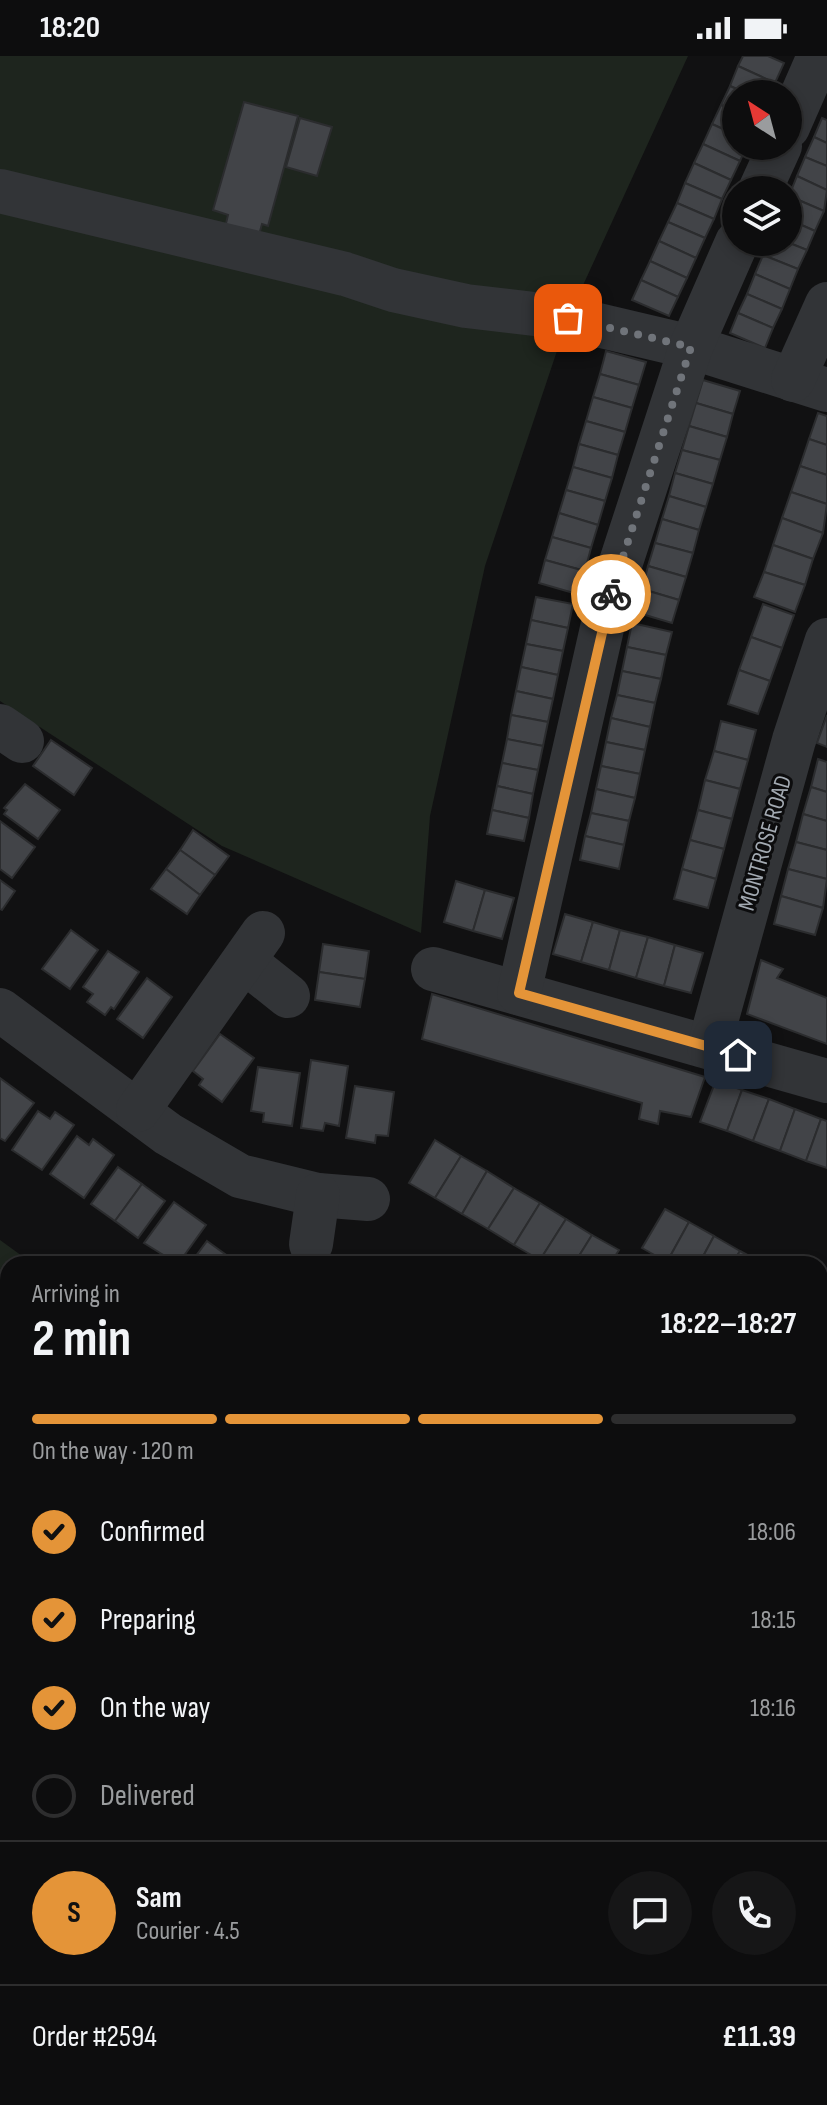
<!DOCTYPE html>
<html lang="en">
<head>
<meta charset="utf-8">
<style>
  body { margin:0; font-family:"Sofia Sans Condensed",sans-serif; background:#161617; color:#f1f3f6; height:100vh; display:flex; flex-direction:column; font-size:30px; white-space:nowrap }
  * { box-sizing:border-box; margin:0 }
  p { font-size:26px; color:#9a9c9e }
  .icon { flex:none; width:44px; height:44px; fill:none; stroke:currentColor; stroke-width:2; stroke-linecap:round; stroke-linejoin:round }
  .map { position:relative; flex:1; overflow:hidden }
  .panel { position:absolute; left:0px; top:1200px; width:828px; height:850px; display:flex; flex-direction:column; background:#0d0d0e; border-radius:24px 24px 0 0; box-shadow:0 4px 12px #0003,0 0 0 2px #2d2d2e }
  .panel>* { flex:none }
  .needle { width:52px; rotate:324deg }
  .buttons { position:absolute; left:722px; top:24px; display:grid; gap:16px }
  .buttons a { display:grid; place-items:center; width:80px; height:80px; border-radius:50%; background:#0d0d0e; box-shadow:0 4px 12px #0003,0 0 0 2px #2d2d2e; font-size:40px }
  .pin { position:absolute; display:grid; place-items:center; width:68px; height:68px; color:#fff; margin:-34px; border-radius:16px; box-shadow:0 4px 12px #0006 }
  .courier { position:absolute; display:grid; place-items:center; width:80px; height:80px; margin:-40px; border:6px solid #e49438; border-radius:50%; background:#fff; color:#222; box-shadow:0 2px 10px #0007 }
  .headline em { font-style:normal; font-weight:700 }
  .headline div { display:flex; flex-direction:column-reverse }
  .headline { display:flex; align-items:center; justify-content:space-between; height:136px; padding:0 32px }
  h1 { font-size:52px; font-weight:700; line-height:60px }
  .bar { display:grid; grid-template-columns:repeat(4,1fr); gap:12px 8px; align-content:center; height:96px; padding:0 32px }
  .bar i { height:10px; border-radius:6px; background:#2d2d2e }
  .bar .active { background:#e49438 }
  .bar p { grid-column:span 4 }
  .line { display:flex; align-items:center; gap:20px; padding:0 32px; border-top:2px solid #2d2d2e }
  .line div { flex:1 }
  .round { display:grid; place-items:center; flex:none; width:84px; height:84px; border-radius:42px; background:#161617 }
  ol { padding:0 32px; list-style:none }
  li { display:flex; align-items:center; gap:24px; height:88px }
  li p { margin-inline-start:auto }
  li .icon { padding:8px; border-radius:50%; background:#e49438; color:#111; stroke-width:4 }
  li:last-child { color:#9a9c9e }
  li i { width:44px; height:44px; border:4px solid #2d2d2e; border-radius:50% }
  .status { display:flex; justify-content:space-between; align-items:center; height:56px; padding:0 40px; background:#0d0d0e; direction:ltr }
  .status svg { height:22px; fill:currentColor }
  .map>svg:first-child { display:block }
</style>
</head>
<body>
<div class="status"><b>18:20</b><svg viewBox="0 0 49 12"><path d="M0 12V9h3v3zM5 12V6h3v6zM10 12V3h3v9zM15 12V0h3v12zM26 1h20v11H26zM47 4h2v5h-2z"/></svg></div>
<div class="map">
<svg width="827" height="2049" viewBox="0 0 827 2049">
  <rect width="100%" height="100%" fill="#111112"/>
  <g fill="#1d1d1f">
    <polygon points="0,1257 8,1263 8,1338 0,1332"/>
    <polygon points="820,1839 827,1844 827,1915 820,1910"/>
  </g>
  <g fill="#1e251e">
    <polygon points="0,0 688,0 568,262 485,510 430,760 421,877 222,790 0,645"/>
    <polygon points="0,1184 33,1208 8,1208 8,1263 0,1257"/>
    <polygon points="820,1770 827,1775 827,1844 820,1839"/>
    <polygon points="820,1910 827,1915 827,2049 806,2049 787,2042 820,2042"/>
  </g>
  <g fill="#424448" stroke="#2b2c2e" stroke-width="2">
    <polygon points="743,0 768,0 784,7 775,27 738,10"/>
    <polygon points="738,10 775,27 770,38 748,38 730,30"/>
    <polygon points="730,30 748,38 736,38 736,56 721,49"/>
    <polygon points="244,46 298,60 268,170 262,168 256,190 223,180 228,159 213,154"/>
    <polygon points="721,49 736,56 736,79 712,68"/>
    <polygon points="300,62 332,71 317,120 286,111"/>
    <polygon points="822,62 827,64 827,87 814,81"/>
    <polygon points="712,68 736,79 736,90 747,90 740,105 703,88"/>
    <polygon points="814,81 827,87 827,110 805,101"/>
    <polygon points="703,88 740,105 731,124 694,107"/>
    <polygon points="805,101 827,110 827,134 797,120"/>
    <polygon points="694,107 731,124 722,143 685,127"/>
    <polygon points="797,120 827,134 824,155 789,140"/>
    <polygon points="685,127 722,143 714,163 677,147"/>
    <polygon points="789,140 824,155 815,175 788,163"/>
    <polygon points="677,147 714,163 705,182 668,166"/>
    <polygon points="788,163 815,175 807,194 787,186"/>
    <polygon points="668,166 705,182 696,202 659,185"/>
    <polygon points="659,185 696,202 687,222 650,205"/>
    <polygon points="769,186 787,186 807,194 798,213 763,199"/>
    <polygon points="763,199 798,213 790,233 755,218"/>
    <polygon points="650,205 687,222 678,241 641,224"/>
    <polygon points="755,218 790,233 782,253 747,238"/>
    <polygon points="641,224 678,241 669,260 632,244"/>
    <polygon points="747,238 782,253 773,272 738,257"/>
    <polygon points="738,257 773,272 765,292 730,277"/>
    <polygon points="606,295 646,306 639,329 600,318"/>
    <polygon points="600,318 639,329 632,352 593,341"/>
    <polygon points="703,324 740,335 733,358 696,347"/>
    <polygon points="593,341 632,352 625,376 586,365"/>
    <polygon points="696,347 733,358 727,381 689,370"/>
    <polygon points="818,357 827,360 827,389 809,383"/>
    <polygon points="586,365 625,376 618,399 579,388"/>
    <polygon points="689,370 727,381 720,404 682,394"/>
    <polygon points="809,383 827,389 827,419 800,410"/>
    <polygon points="579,388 618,399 612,422 573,411"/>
    <polygon points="682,394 720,404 713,428 675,417"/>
    <polygon points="800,410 827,419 827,448 791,436"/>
    <polygon points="573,411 612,422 605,445 566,434"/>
    <polygon points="675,417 713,428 706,451 669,440"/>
    <polygon points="566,434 605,445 598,469 559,457"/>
    <polygon points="791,436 827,448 823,477 782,462"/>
    <polygon points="669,440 706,451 699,474 662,463"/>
    <polygon points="559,457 598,469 591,492 552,481"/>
    <polygon points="782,462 823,477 813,503 773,489"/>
    <polygon points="662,463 699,474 693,497 655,487"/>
    <polygon points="552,481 591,492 585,515 545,504"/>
    <polygon points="655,487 693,497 686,521 648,510"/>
    <polygon points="773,489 813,503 805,529 764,516"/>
    <polygon points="545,504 585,515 577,538 539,527"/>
    <polygon points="648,510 686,521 679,544 642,533"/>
    <polygon points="764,516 805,529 795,556 754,541"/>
    <polygon points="642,533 679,544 672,567 635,556"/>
    <polygon points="536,541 573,548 568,572 531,564"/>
    <polygon points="763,548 794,559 782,592 751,581"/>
    <polygon points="531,564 568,572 563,595 526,588"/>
    <polygon points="632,567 672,576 666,599 627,591"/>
    <polygon points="751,581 782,592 770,625 739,614"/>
    <polygon points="526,588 563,595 558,619 521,611"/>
    <polygon points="627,591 666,599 661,623 622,615"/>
    <polygon points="521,611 558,619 553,643 516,635"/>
    <polygon points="739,614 770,625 758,658 728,648"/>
    <polygon points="622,615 661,623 655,647 617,639"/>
    <polygon points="516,635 553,643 548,666 511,659"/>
    <polygon points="617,639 655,647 650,671 611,662"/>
    <polygon points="511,659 548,666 543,690 507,683"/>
    <polygon points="827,659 827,691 817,687"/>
    <polygon points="611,662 650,671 645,694 606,686"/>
    <polygon points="721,665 756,674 748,704 714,695"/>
    <polygon points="507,683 543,690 538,714 502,707"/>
    <polygon points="51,684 92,712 74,739 33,710"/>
    <polygon points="606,686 645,694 640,718 601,710"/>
    <polygon points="714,695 748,704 740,733 705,724"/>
    <polygon points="818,703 827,706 827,736 811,731"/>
    <polygon points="502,707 538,714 533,738 497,730"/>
    <polygon points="601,710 640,718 635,742 596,733"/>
    <polygon points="705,724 740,733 732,763 698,754"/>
    <polygon points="25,728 60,754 38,783 4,758 7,754 4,752"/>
    <polygon points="497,730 533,738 529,762 492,754"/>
    <polygon points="811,731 827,736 827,765 803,758"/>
    <polygon points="596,733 635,742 629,765 591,757"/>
    <polygon points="492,754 529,762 524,785 487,778"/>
    <polygon points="698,754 732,763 724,793 690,784"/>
    <polygon points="591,757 629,765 624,789 585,780"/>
    <polygon points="803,758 827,765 827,794 796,786"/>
    <polygon points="0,765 35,791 12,822 0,813"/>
    <polygon points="193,774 229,800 215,819 180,794"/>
    <polygon points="585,780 624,789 619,813 580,804"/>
    <polygon points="690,784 724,793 716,823 682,813"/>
    <polygon points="796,786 827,794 827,823 788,813"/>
    <polygon points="180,794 215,819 200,839 166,813"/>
    <polygon points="166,813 200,839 187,858 151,833"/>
    <polygon points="682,813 716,823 708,852 674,843"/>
    <polygon points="788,813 827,823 823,852 781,840"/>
    <polygon points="0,824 15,835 2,854 0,853"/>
    <polygon points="456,825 485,834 473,875 444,866"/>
    <polygon points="485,834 514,842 502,883 473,875"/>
    <polygon points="781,840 823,852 815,879 774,868"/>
    <polygon points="565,858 593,866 581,906 553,898"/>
    <polygon points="593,866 620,874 609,914 581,906"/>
    <polygon points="71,874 98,894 70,933 42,913"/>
    <polygon points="620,874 648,881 636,922 609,914"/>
    <polygon points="648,881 675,889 664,930 636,922"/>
    <polygon points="323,888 369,895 365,923 319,916"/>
    <polygon points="675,889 703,897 691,937 664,930"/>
    <polygon points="108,895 139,916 114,953 111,951 105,959 87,946 93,938 83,931"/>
    <polygon points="761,904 783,913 777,922 827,942 827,988 747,958"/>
    <polygon points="319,916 365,923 360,951 315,944"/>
    <polygon points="147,922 172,941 143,982 117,963"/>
    <polygon points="432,938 705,1021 691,1061 660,1055 658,1068 639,1063 642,1047 422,983"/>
    <polygon points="220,978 254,1002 222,1046 199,1029 203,1023 193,1015"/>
    <polygon points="311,1004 348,1010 339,1070 325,1067 323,1075 301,1072"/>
    <polygon points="258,1011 300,1017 292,1070 263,1066 264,1057 251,1055"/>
    <polygon points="0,1022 34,1047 5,1085 0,1082"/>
    <polygon points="716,1024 742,1034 727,1075 700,1066"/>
    <polygon points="355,1030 394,1036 388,1080 376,1079 375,1087 346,1082"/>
    <polygon points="742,1034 769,1043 753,1085 727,1075"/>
    <polygon points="769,1043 795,1053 780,1095 753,1085"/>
    <polygon points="795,1053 821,1063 806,1105 780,1095"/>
    <polygon points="38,1055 50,1063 55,1056 74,1069 42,1114 12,1094"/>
    <polygon points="821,1063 827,1065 827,1112 806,1105"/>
    <polygon points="77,1080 89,1089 93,1083 114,1099 84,1142 50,1118"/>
    <polygon points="435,1084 461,1100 435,1142 409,1127"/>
    <polygon points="461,1100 487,1115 462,1158 435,1142"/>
    <polygon points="118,1111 142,1128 115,1165 91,1148"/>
    <polygon points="487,1115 514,1132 488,1173 462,1158"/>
    <polygon points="142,1128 165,1145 138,1182 115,1165"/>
    <polygon points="514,1132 540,1147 514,1189 488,1173"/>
    <polygon points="174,1146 206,1169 178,1208 144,1187"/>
    <polygon points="540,1147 566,1163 540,1204 514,1189"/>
    <polygon points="665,1153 689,1166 667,1206 642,1192"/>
    <polygon points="566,1163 592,1179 574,1208 546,1208 540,1204"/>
    <polygon points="689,1166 714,1180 699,1208 670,1208 667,1206"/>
    <polygon points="592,1179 619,1194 610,1208 574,1208"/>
    <polygon points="714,1180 740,1195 732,1208 699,1208"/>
    <polygon points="207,1185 229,1201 224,1208 190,1208"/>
    <polygon points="740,1195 764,1208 732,1208"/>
    <polygon points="826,1225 827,1225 827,1279 820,1275 820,1235"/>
    <polygon points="8,1488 8,1513 0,1507 0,1500"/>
    <polygon points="8,1651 8,1710 0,1704 0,1662"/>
    <polygon points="0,1826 8,1828 8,1865 3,1884"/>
    <polygon points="0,1983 8,1985 8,2036 0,2032"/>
    <polygon points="118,2042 170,2042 168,2049 115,2049"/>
    <polygon points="466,2042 491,2042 509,2049 463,2049"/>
  </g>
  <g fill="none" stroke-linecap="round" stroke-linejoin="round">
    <g stroke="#323437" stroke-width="44">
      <polyline points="788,71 819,0"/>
      <polyline points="760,134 780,90"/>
      <polyline points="0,135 345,218 393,234 466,250 568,262 691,291 827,334"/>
      <polyline points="793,324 827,248"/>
      <polyline points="0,670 22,685"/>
      <polyline points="244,905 288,940"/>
      <polyline points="433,913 827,1025"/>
      <polyline points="519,937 608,546 691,291 737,186"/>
      <polyline points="0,954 168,1078 240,1120 318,1139 368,1143"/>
      <polyline points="709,991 794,684 827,584"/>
      <polyline points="138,1054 263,877"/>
      <polyline points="311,1188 318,1139"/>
      <polyline points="820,1357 827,1361"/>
      <polyline points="820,1541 827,1528"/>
      <polyline points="0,1579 8,1581"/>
      <polyline points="820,1618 827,1630"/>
      <polyline points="0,1935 8,1938"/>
      <polyline points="320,2042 344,2049"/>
      <polyline points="228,2049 231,2042"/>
      <polyline points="413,2049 418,2042"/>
    </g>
    <g stroke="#4a4c50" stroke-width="6" stroke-dasharray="10 8" stroke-linecap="butt">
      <polyline points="0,1279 8,1285"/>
      <polyline points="0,1305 8,1311"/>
      <polyline points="820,1863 827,1868"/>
      <polyline points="820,1888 827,1893"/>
    </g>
  </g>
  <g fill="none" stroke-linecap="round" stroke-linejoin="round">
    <polyline stroke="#70747a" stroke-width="8" stroke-dasharray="0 14.4" points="568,262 691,291 611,538"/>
    <polyline stroke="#e49438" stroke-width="10" points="611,538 519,937 738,999"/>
  </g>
  <g text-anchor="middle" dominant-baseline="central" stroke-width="6" stroke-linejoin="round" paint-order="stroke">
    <g font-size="24" fill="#a3aab2" stroke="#0c0c0d">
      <text transform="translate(765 787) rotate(-74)">MONTROSE ROAD</text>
    </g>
  </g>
</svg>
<div class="buttons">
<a><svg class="needle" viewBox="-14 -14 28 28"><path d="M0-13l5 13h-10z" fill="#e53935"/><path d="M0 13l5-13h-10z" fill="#9a9c9e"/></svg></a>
<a><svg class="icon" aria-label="layers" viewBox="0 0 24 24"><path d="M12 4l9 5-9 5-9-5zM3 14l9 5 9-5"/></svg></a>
</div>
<div class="pin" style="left:568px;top:262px;background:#ea580c"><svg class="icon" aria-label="bag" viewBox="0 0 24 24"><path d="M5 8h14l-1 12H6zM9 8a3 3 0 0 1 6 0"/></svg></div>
<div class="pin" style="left:738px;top:999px;background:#1f2937"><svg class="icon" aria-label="home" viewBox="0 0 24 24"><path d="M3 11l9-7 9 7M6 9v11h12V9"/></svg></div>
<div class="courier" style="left:611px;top:538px"><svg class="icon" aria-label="bike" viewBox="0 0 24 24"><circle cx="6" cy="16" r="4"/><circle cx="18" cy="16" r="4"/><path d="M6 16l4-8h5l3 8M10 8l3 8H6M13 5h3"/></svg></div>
<section class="panel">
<div class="headline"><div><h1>2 min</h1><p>Arriving in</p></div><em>18:22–18:27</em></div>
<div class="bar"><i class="active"></i><i class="active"></i><i class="active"></i><i></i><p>On the way · 120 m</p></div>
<ol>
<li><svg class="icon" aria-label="check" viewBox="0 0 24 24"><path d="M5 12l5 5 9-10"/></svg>Confirmed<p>18:06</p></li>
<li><svg class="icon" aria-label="check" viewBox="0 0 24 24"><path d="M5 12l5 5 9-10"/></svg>Preparing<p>18:15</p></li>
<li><svg class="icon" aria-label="check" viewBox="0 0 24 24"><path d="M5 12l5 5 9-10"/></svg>On the way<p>18:16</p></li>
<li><i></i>Delivered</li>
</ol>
<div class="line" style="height:144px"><b class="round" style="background:#e49438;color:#111">S</b><div><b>Sam</b><p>Courier · 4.5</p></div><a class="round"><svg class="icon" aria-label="chat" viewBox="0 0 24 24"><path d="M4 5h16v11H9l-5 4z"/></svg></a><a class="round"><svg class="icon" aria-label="phone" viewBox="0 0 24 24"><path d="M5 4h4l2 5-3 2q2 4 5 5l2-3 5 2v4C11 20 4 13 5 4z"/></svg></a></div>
<div class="line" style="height:104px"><div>Order #2594</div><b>£11.39</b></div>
</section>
</div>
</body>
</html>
